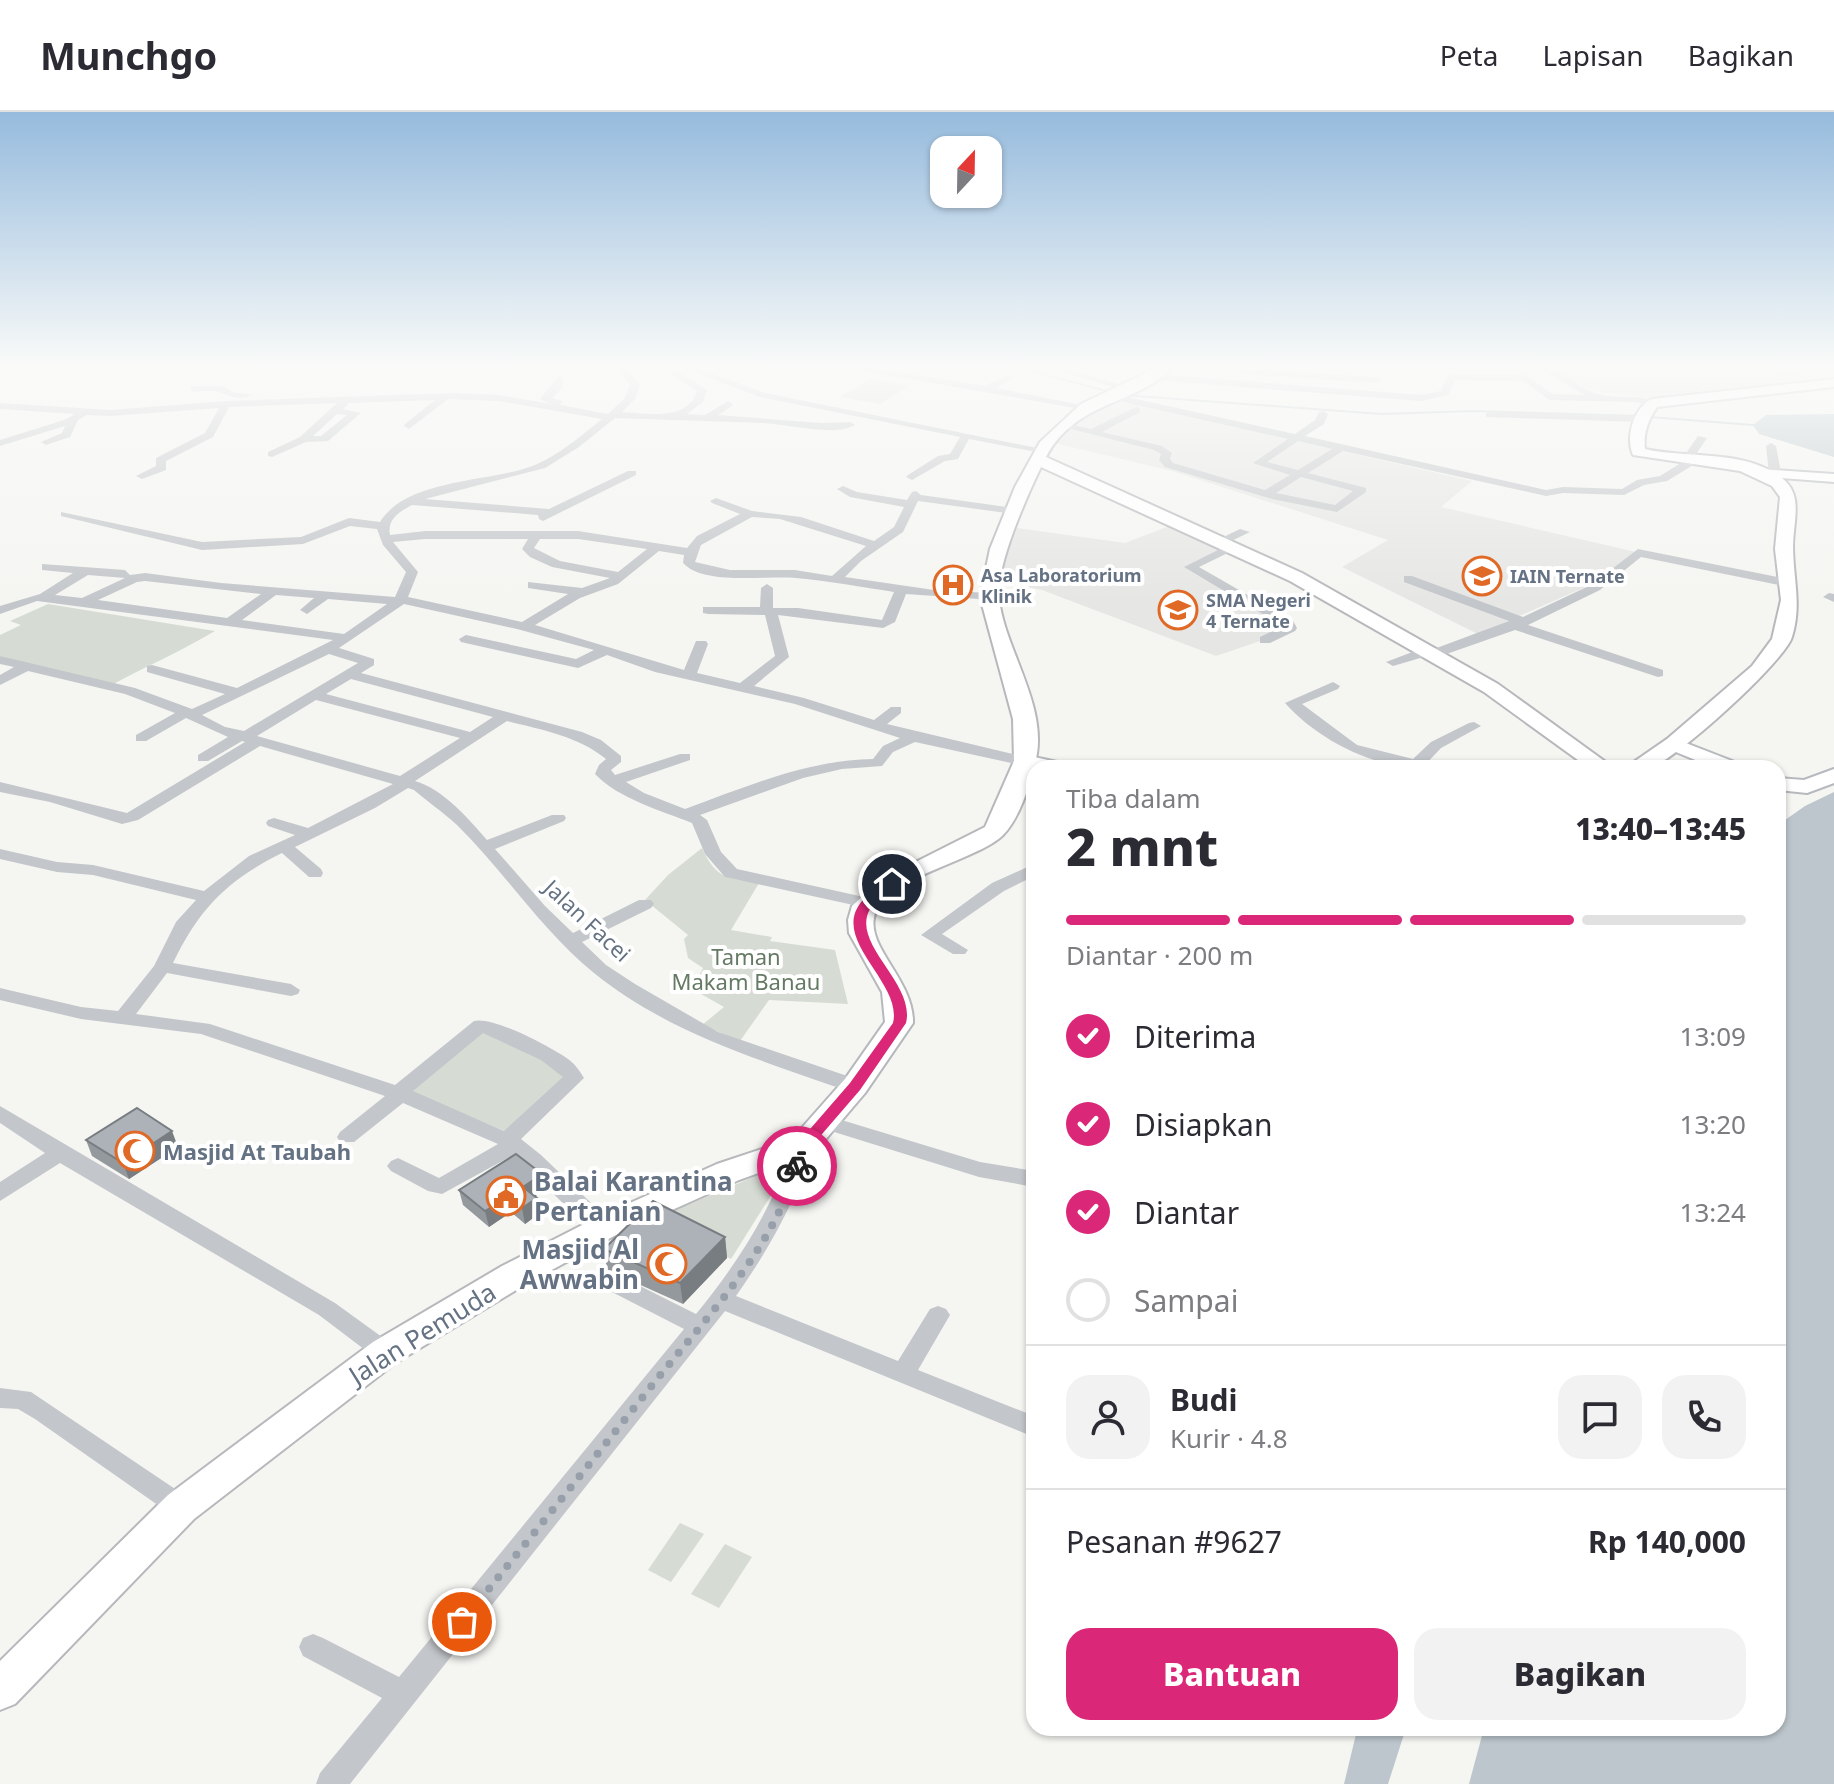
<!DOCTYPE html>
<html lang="id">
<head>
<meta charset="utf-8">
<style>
  body { margin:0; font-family:"Noto Sans",sans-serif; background:#f2f2f3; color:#2b2b33; height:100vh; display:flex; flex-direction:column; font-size:30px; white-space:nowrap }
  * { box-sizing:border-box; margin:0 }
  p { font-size:26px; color:#7c7c81 }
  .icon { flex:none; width:44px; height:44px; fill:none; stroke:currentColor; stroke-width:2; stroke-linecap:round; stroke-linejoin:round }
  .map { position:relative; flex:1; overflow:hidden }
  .details { position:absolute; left:1026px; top:648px; width:760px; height:976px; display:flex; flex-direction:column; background:#fff; border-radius:24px; box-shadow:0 2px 6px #0004 }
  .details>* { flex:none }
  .needle { width:52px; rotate:22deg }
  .buttons { position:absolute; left:930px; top:24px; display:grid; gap:16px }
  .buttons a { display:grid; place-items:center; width:72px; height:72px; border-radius:16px; background:#fff; box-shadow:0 2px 6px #0004; font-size:40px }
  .pin { position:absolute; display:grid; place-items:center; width:68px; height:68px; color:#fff; margin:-34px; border:4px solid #fff; border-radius:50%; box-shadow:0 2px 8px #0007 }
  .courier { position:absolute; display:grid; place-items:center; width:80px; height:80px; margin:-40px; border:6px solid #db2777; border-radius:50%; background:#fff; color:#222; box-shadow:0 2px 10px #0007 }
  .head em { font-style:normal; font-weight:800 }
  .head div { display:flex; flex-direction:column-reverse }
  .head { display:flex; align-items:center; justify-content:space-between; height:136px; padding:0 40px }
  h1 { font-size:52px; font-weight:800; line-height:60px }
  .bar { display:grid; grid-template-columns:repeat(4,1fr); gap:12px 8px; align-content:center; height:96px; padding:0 40px }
  .bar i { height:10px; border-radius:6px; background:#e1e1e2 }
  .bar .current { background:#db2777 }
  .bar p { grid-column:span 4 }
  .line { display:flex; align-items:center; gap:20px; padding:0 40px; border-top:2px solid #e1e1e2 }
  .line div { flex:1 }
  .round { display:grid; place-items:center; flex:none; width:84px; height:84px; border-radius:24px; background:#f2f2f3 }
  ol { padding:0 40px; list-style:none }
  li { display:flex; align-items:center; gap:24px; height:88px }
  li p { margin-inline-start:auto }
  li .icon { padding:8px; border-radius:50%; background:#db2777; color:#fff; stroke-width:4 }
  li:last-child { color:#7c7c81 }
  li i { width:44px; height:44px; border:4px solid #e1e1e2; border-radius:50% }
  .button { display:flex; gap:16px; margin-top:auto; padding:16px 40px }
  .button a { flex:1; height:92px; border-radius:24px; background:#db2777; color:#fff; font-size:32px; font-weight:800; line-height:92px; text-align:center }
  .button a+a { background:#f2f2f3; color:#2b2b33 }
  header { display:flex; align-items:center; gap:48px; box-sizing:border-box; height:112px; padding:0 40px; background:#fff; border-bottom:2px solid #e1e1e2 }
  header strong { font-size:38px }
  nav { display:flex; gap:44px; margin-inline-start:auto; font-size:28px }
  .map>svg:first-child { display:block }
</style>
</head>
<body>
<header>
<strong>Munchgo</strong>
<nav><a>Peta</a><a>Lapisan</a><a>Bagikan</a></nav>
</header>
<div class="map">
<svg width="1834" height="1672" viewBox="0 0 1834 1672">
  <rect width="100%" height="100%" fill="#f5f6f2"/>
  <g fill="#e6e7e5">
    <polygon points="1550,256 1785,256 1811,267 1650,286 1593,279"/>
    <polygon points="1115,287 1472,369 1441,395 1636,440 1590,473 1478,522 1342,455 1388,428 1172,359 1050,330 1085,302"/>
    <polygon points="1172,413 1233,439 1196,454 1296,517 1216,544 1042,478 997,468 1017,416 1125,431"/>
  </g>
  <g fill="#d6dcd3">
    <polygon points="870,267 909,274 880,292 840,285"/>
    <path d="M48,492L215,519C180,540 144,555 108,575L0,544V523L21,513L10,509Z"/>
    <path d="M702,736C716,767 727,766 759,771L731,818L772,825L770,829L835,838L848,892L769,888L740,929L702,913L724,895L701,882L713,873L699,864L703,856L688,846L684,827L688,823L645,788L668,763Z"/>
    <polygon points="482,915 570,962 507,1020 404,977"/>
    <polygon points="774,1060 780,1069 731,1147 654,1107 763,1061"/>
    <polygon points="680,1411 704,1422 671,1470 648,1458"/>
    <polygon points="725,1432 752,1445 719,1496 691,1482"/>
  </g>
  <g fill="#bcc6cc">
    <polygon points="1834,302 1834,345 1759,322 1753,313 1766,303"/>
    <polygon points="1834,680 1834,1672 1344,1672 1357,1618 1353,1616 1778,1616 1778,713 1805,694"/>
  </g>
  <polygon fill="#f5f6f2" points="1406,1616 1484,1616 1469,1672 1388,1672"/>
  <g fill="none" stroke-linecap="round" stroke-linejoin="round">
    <g stroke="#bcc6cc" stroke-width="2">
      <polyline points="1020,256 1110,280"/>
      <polyline points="1123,283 1382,302 1474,299 1641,304"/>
      <polyline points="1650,305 1753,313"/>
    </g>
    <defs>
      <g id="major">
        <polygon points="1759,357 1834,362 1834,370 1754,364 1754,358"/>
        <polygon points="1673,626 1740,652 1743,656 1715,656 1666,636 1663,632 1666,628"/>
        <polygon points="1025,643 1066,652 1069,656 1034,657 1018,653 1015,649 1018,645"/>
        <polygon points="1834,657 1834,671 1807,681 1778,678 1778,666 1804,668"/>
      </g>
      <g id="highway">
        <path d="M1156,256H1171C1138,293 1076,288 1046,345L1302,461L1498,572L1614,656H1589L1484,580L1290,469L1041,355C1027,384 995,455 999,487C1005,539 1050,596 1035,651C1030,673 1019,707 1003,723C977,749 880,766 874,806C868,837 914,869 913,911L865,981L814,1041L739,1068L614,1124L526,1172L397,1250L194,1407L15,1592L0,1598V1549L168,1383L373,1230L502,1154L592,1108L717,1052L792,1027L845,967L885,910L882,880L849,821L848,808L852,794L880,768L985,715L1014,649L1013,607L980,485L990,437L1015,375L1040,330L1081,292Z"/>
        <path d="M1834,267V275L1657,295C1648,308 1643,322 1645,337C1688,347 1745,337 1782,366C1804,383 1793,410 1793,434C1793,466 1802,493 1792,525C1785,549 1673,651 1649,656C1642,658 1632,656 1625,656L1667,627L1752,554L1772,527L1781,488L1775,437L1780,385L1772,374L1740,359L1633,343C1625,325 1634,295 1652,287Z"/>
      </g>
    </defs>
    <use href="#major" stroke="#b6b9be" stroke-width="4"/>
    <use href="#highway" stroke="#b6b8bc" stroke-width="4"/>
    <g fill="#c3c6ca" fill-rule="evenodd">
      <polygon points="155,256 165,256 168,259 163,262"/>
      <path d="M616,256H626L640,272L635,287L622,300C647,301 687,310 697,279L661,256H672L707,278L703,290L687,302L705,303L728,289L733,292L732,294L718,303L822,311L850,310L855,313C836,325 787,312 763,311C713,309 666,308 615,306L579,335L545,356L425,387L549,397L628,359H636V363L543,409L539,407L538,403L412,393C399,400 387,407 390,423L425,419H578L687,436L697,424L740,402L712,391L710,389L716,386L752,399L801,405L874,429L894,415L904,395L850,385L837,377L843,374L857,380L907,388L912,380L916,379L921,383L1014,396L1020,399L1014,402L918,389L903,420L861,449L845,465L934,478L989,481L994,482V488L906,482L895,510L883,516L778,503L789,545L754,574L804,586L874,608L891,595H901V601L887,612L1030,646V652L1025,654L915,630L893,640L882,654L842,657L803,666L700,703L707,708L721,740L737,757L873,787L876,791L873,795L867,796L725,765L705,742L692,711C660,698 619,687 595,662L599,653L606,647C578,624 542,618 507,609L415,669C443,677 468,706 487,728L552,703H564L566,706L564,709L495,737L545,794L573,821L639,788H651L654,792L651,796L582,830L606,853L635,872L718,920L862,969L865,974L862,979H848C760,948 668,921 594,861C541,818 505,760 457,713C444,701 428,690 414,678L408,676L375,696L295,735L321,757L323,761L321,765H309L282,741C227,768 199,797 173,851L291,872L300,878L298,882L291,884L167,861L136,902L210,912L395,973L474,909C493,904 551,935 568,947C575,952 579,958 584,966L521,1027L541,1043L611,1110L614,1116L611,1122L603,1124L595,1122L513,1043L442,1082L428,1079L391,1059L387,1054L391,1049L398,1046L439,1066L498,1032L403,991L354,1030H340L337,1025L340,1020L385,984L201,922L81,907L0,888V876L81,895L118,899L154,854L176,810L196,788L93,763L57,760L0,747V737L57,750L93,753L204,779L249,744L295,723L268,714L266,711L268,708L274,706L308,716L393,672L260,634L138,708L122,712L50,690L0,680V670L127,701L245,630L242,629L208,649H198V643L228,625L186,606L146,629H136V623L175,601L125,582L28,559L0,573V563L14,555L0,552V544L135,576L192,597L225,582L147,560V554L152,553L237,576L333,528L37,489L0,502V494L40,482L73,461L42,458V452L125,458L130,463L145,461L221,471L395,485L406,460L383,433L377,417L350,414L303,432L202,438L61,404V400L202,430L301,425L349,406L380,410C407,366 490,371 535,353C559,343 582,323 602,307L499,289L448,287L409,317L404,314L405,312L435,288L349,291L343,297L361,301L328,329L306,330L272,345L268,344V340L300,325L337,291L229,295L213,325L166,349V358L142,367L136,364L156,354V346L205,321L219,296L110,304L87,303L78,308L70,325L46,333L41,330L62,321L65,314L0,334V328L64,308L75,302L0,297V291L110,298L226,289L453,281L499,283L550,292L540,287L559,263L564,266L562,276L552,286L562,289L560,293L608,302L625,286L630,272ZM337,302L347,303L321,324H313ZM752,405L780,407L866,434L832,464L795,458H730L695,450L701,433ZM425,427H528L522,437L530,445L552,455L610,466L582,476L528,470V476L568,482L522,510L408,485L418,460L393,430ZM540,427H578L647,437L618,460L560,449L534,436ZM659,439L684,443L683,451C704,474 767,463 796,466C829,469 862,475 894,480L882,508L798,496H773V476L767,472L761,476L760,495H703V501L708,502L765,503L775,544L740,571L697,561L708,532L706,529H696L684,558L535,513L580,486L618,472ZM88,463L125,466L82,486L55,483ZM145,469L261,482L227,506L98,488L137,470ZM276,483L314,486L300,498L307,502L328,487L387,492L344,522L242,508ZM404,492L517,517L594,538L576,547L466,523L459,527L461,530L578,556L607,543L655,560L795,592L900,626L883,634L873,647C807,648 746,675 685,697L644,681L626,670L690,648V642H680L615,663L611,658L621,650V644L601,628L582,620L361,561L374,553V547L339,536ZM329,542L358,551L244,619L225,615L202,603ZM351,567L493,605L470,620L326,582ZM316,588L460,626L400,664L257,624ZM483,921L541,948L563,965L504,1019L413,979Z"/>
      <polygon points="684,256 697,256 765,281 1047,338 1042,341 969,327 958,347 945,349 912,368 906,365 908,363 938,344 950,342 960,325 760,285"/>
      <polygon points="847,256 872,256 985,274 1007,263 1012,266 1010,268 996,276 1091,295 1086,298"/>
      <polygon points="1049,256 1064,256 1132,276 1127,279"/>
      <path d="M1539,256C1563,255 1579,279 1602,283C1621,287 1640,281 1657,291L1652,294L1636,290L1549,288L1524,269L1455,268L1448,283L1421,289L1153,268L1148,265L1153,262L1421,283L1441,279L1446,265L1451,262L1526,263L1552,282L1585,283Z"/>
      <polygon points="1245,257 1377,265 1382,268 1377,271 1242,262 1242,258"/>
      <path d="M194,274H223L232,280L252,283C239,289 231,284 219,280C212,277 199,280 191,279V275Z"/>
      <path d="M1109,281L1295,322L1315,308L1319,300L1323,299L1328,302L1324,312L1305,324L1546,378L1563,375L1622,377L1637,368L1660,364L1684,349L1682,347L1698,324L1707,326L1694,345L1699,348L1698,350L1667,369L1644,373L1624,383L1563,381L1546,384L1343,339L1308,361L1366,376V380L1337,400L1272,387L1165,355L1159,348L1161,342L1154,338L1059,314L1064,311L1091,317L1136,295L1140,296V300L1102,320L1162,334L1172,341L1170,347L1173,351L1265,378L1290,363L1253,351L1288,327L1106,286V282ZM1298,329L1332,337L1298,358L1267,350ZM1301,365L1353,379L1335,393L1276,381Z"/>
      <polygon points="1490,300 1643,304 1648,307 1643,310 1486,305 1486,301"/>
      <polygon points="1771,331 1776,334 1781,361 1775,364 1769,361 1766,334"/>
      <polygon points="1240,417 1250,420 1225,432 1215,429"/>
      <polygon points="1230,432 1240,435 1199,455 1293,509 1297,516 1295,519 1270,531 1260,531 1260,525 1283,514 1184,455"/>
      <polygon points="1638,437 1788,467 1794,471 1788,475 1641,445 1600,478 1528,513 1663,558 1663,564 1658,565 1515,518 1438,545 1427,544 1393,554 1386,550 1423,536 1434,537 1509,509 1404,470 1404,464 1412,464 1523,505 1591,473"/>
      <polygon points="1829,481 1834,482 1834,490 1823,485"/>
      <path d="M1333,570L1340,574L1338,577L1302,592L1357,633L1413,647L1431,630L1469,611L1474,610L1481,614L1441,636L1422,656C1374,656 1318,628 1285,591Z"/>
      <polygon points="1034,752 1034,764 1004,779 942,822 968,838 965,842 953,842 921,823 992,771"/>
      <polygon points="0,994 335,1191 393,1233 397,1240 393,1247 385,1250 377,1247 319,1203 60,1051 0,1089 0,1070 45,1041 0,1011"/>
      <polygon points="825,1003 980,1050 1034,1059 1034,1075 979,1065 818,1015 815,1010 818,1005"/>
      <path d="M803,1027L810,1029L813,1034C796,1089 769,1137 736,1184L898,1249L930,1197L938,1194L946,1197L950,1203L918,1258L1034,1304V1325L725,1199L350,1672H316L320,1661L382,1586L303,1544L299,1535L303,1526L313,1522L323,1526L399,1565L684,1217L612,1180L609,1174L612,1168L620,1165L628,1168L696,1202C738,1151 772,1097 793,1034L796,1029Z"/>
      <polygon points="0,1276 31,1280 190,1387 194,1395 190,1403 181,1406 172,1403 35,1307 18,1297 0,1296"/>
    </g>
    <use href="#major" fill="#fff" fill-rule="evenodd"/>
    <use href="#highway" fill="#fff" fill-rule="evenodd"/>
  </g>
  <g fill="#94999e">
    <polygon points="86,1028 178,1035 129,1067 92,1044"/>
    <polygon points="542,1062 545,1078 535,1084 537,1086 540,1101 525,1112 511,1100 489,1115 463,1093 459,1078"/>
    <polygon points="725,1125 727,1146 683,1192 607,1158 604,1137"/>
  </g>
  <g fill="#787d81">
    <polygon points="172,1019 178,1035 129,1067 123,1051"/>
    <polygon points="542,1062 545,1078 526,1090 523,1075"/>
    <polygon points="508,1085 511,1100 489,1115 485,1099"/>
    <polygon points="537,1086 540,1101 525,1112 522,1096"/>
    <polygon points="725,1125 727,1146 683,1192 680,1171"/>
  </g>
  <g fill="#acb2b8" stroke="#787d81" stroke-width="2">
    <polygon points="137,996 172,1019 123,1051 86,1028"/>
    <polygon points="516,1042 542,1062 523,1075 537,1086 522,1096 508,1085 485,1099 459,1078"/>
    <polygon points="653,1089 725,1125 680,1171 604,1137"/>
  </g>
  <linearGradient id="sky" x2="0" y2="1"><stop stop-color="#96bbdd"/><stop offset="0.52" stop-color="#fafbf9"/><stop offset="1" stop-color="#fafbf9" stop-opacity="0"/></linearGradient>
  <rect width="1834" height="490" fill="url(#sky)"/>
  <path fill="#db2777" d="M887,770L898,772C889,781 876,787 870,797C850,832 916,871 906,911L860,978L810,1036L803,1058H792L790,1054L798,1031L850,971L893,911C903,870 829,828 862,789C868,781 879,776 887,770Z"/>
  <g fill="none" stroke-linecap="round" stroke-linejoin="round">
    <path stroke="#97a0aa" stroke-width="8" stroke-dasharray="0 14.4" d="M462,1510C526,1431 590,1352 653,1272C706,1206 773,1137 797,1054"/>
  </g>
  <defs>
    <symbol id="university-ring" viewBox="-11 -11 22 22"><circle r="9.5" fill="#fff" stroke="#e16926" stroke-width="1.5"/><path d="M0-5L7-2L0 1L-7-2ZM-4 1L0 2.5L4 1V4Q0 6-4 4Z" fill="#e16926"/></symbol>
    <symbol id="hospital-ring" viewBox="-11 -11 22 22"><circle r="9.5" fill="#fff" stroke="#e16926" stroke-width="1.5"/><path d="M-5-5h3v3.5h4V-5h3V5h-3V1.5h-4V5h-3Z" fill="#e16926"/></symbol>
    <symbol id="school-ring" viewBox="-11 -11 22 22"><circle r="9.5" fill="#fff" stroke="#e16926" stroke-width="1.5"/><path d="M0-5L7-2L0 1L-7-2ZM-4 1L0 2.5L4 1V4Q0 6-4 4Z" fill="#e16926"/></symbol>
    <symbol id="mosque-ring" viewBox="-11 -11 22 22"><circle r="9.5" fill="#fff" stroke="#e16926" stroke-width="1.5"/><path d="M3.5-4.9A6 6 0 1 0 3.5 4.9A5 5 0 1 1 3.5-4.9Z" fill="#e16926"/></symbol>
    <symbol id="civic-ring" viewBox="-11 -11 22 22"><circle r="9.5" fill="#fff" stroke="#e16926" stroke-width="1.5"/><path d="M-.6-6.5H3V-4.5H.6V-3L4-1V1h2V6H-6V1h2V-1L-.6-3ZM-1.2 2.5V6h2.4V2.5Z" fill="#e16926"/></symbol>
  </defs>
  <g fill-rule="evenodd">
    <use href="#university-ring" x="1460" y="442" width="44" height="44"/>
    <use href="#hospital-ring" x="931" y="451" width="44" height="44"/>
    <use href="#school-ring" x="1156" y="476" width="44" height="44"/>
    <use href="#mosque-ring" x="113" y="1017" width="44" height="44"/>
    <use href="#civic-ring" x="484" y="1062" width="44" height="44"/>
    <use href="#mosque-ring" x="645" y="1130" width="44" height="44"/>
  </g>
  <g text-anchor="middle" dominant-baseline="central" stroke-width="8" stroke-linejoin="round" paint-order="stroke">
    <g font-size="18" font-weight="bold" fill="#657283" stroke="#fff" text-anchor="start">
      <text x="981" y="463">Asa Laboratorium<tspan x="981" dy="21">Klinik</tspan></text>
      <text x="1510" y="464">IAIN Ternate</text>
      <text x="1206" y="488">SMA Negeri<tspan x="1206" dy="21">4 Ternate</tspan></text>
    </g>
    <g font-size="22" fill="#657283" stroke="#fff">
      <text transform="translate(588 808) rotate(43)">Jalan Facei</text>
    </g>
    <g font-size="22" fill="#657a64" stroke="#fff">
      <text x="746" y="844">Taman<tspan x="746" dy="25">Makam Banau</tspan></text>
    </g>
    <g font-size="22" font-weight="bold" fill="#657283" stroke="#fff" text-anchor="start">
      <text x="163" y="1039">Masjid At Taubah</text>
    </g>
    <g font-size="26" font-weight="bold" fill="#657283" stroke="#fff" text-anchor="start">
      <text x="534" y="1069">Balai Karantina<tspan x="534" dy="30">Pertanian</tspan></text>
      <text x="639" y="1137" text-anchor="end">Masjid Al<tspan x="639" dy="30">Awwabin</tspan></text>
    </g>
    <g font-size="26" fill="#657283" stroke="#fff">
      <text transform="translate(422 1221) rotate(-32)">Jalan Pemuda</text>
    </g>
  </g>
</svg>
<div class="buttons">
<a><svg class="needle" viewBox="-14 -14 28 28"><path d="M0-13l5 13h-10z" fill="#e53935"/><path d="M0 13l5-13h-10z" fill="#7c7c81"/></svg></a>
</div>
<div class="pin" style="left:462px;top:1510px;background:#ea580c"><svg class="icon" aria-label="bag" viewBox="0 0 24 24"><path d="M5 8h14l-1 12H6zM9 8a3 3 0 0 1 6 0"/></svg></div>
<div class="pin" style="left:892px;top:772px;background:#1f2937"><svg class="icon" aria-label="home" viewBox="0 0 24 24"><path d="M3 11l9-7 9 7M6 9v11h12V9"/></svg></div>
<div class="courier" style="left:797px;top:1054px"><svg class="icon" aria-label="bike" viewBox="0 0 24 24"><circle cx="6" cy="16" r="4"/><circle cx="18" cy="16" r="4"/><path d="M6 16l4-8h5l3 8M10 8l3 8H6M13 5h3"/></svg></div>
<section class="details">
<div class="head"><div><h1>2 mnt</h1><p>Tiba dalam</p></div><em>13:40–13:45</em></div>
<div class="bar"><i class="current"></i><i class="current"></i><i class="current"></i><i></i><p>Diantar · 200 m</p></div>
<ol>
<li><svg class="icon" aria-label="check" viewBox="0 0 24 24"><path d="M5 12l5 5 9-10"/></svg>Diterima<p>13:09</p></li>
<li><svg class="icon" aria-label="check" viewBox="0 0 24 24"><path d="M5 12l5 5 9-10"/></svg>Disiapkan<p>13:20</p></li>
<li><svg class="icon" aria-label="check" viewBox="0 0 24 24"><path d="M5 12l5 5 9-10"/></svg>Diantar<p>13:24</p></li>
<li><i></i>Sampai</li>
</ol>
<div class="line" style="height:144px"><a class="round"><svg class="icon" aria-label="person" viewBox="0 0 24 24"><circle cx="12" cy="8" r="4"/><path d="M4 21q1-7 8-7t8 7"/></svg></a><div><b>Budi</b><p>Kurir · 4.8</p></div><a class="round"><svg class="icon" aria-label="chat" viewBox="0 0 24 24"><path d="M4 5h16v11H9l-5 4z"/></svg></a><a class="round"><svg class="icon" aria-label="phone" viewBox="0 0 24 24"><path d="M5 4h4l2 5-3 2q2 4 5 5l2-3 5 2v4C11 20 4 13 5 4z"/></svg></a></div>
<div class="line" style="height:104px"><div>Pesanan #9627</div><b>Rp 140,000</b></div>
<div class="button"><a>Bantuan</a><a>Bagikan</a></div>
</section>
</div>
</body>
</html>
